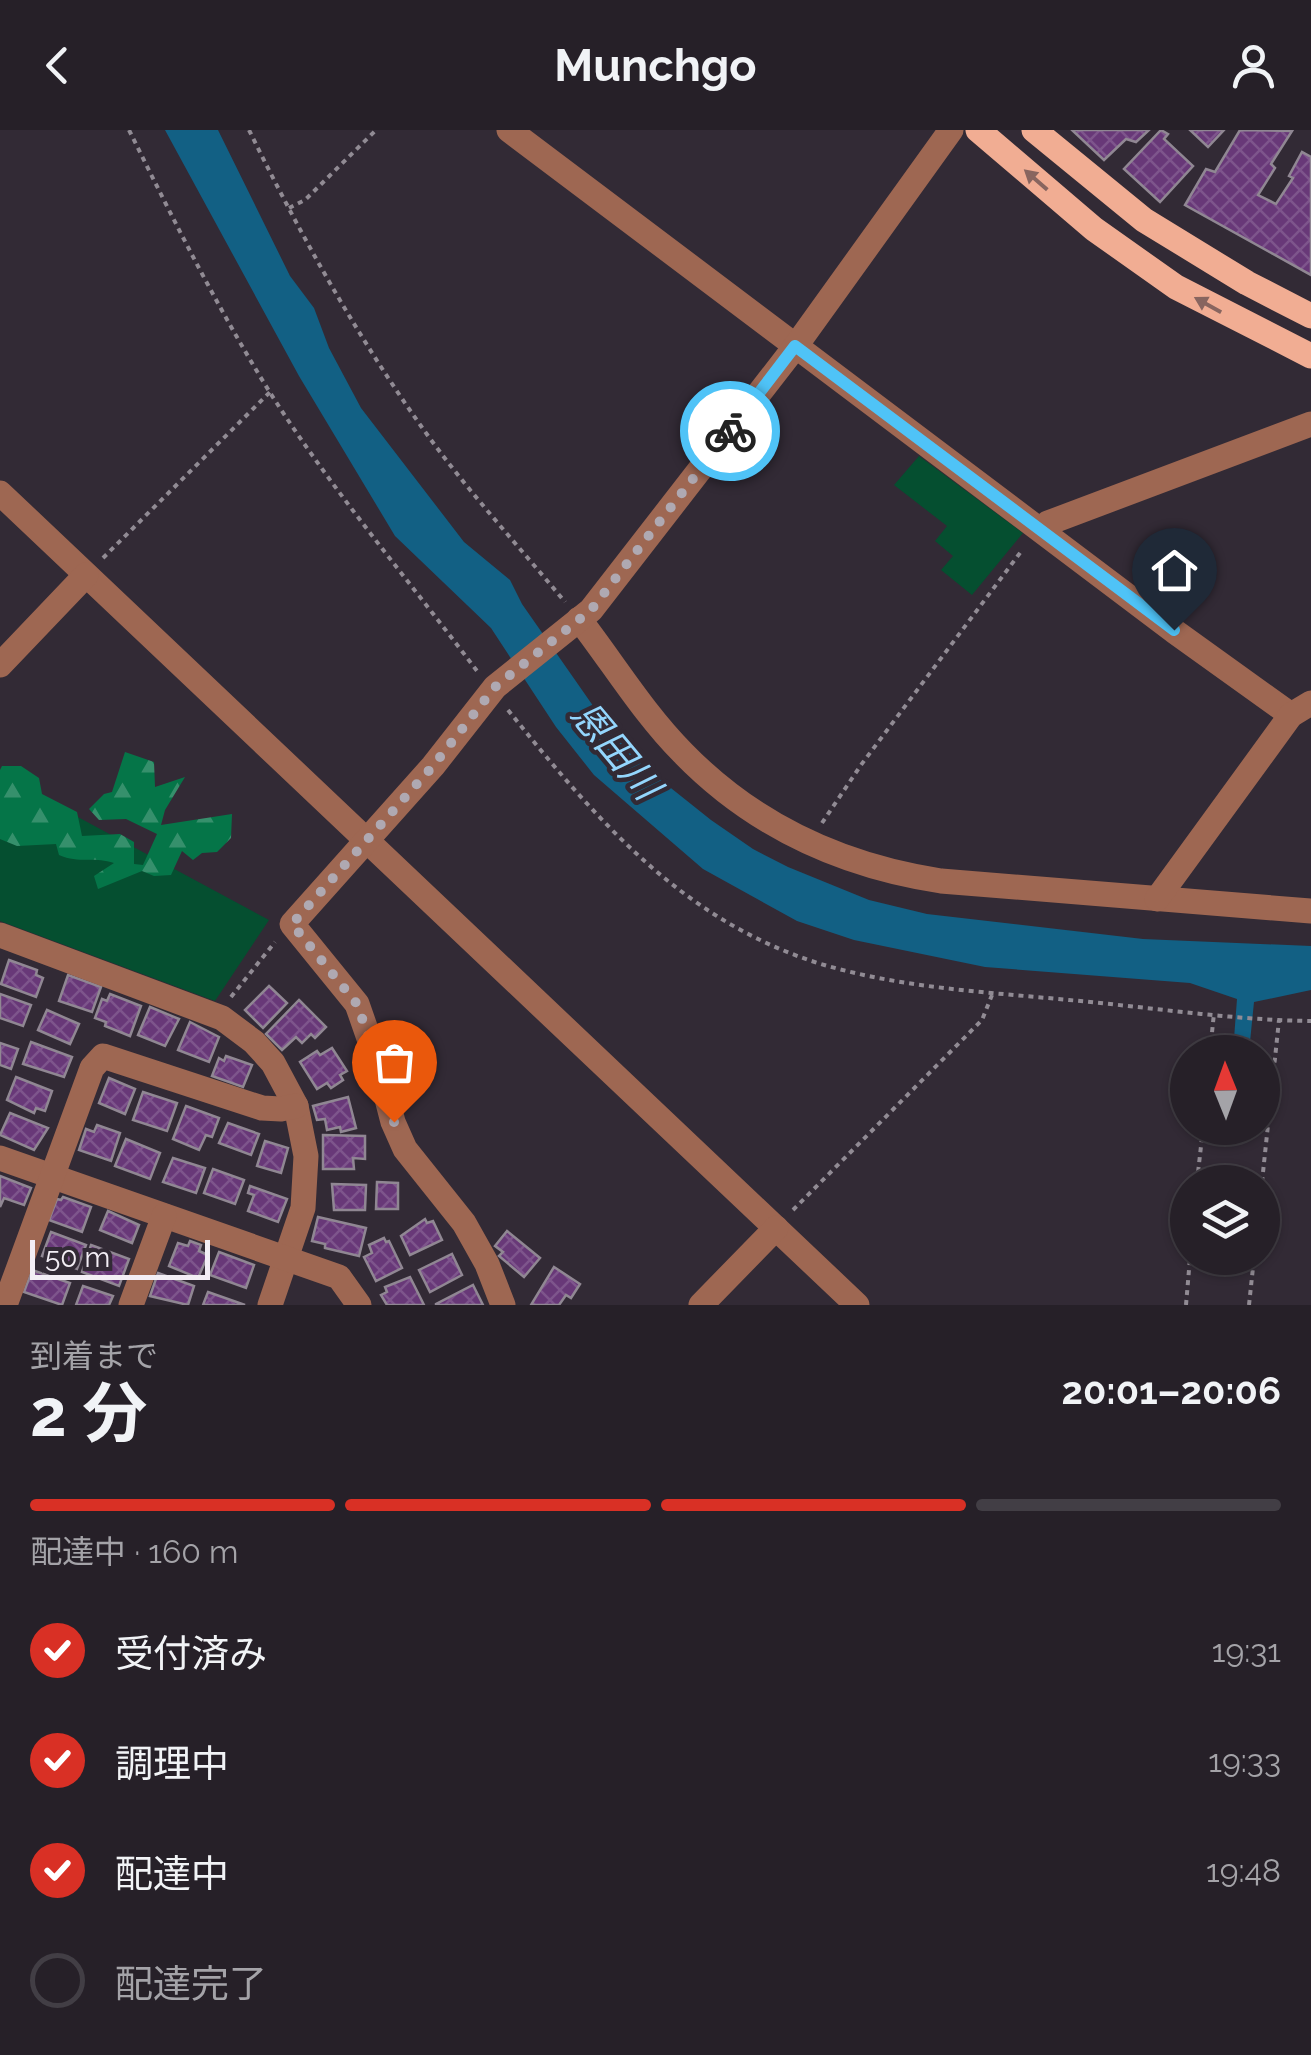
<!DOCTYPE html>
<html lang="ja">
<head>
<meta charset="utf-8">
<style>
  body { margin:0; font-family:Raleway,"Noto Sans JP",sans-serif; background:#322d34; color:#f1f3f6; height:100vh; display:flex; flex-direction:column; font-size:38px; white-space:nowrap }
  * { box-sizing:border-box; margin:0 }
  p { font-size:32px; color:#a4a3a8 }
  .icon { flex:none; width:55px; height:55px; fill:none; stroke:currentColor; stroke-width:2; stroke-linecap:round; stroke-linejoin:round }
  .map { position:relative; height:1175px; overflow:hidden }
  .sheet { display:flex; flex-direction:column; background:#262028; flex:1 }
  .sheet>* { flex:none }
  .needle { width:65px; rotate:359deg }
  .controls { position:absolute; left:1170px; top:905px; display:grid; gap:20px }
  .controls a { display:grid; place-items:center; width:110px; height:110px; border-radius:50%; background:#262028; box-shadow:0 2px 8px #0004,0 0 0 2px #423e45; font-size:50px }
  .scale { position:absolute; left:30px; bottom:25px; width:180px; box-sizing:border-box; padding-left:10px; border:5px solid #f3eef5; border-top:0; font-size:28px; line-height:35px; white-space:nowrap; color:#f3eef5; -webkit-text-stroke:8px #322a35; paint-order:stroke }
  .pin { position:absolute; display:grid; place-items:center; width:85px; height:85px; color:#fff; margin:-102px -42px; border-radius:50% 50% 50% 0; rotate:-45deg; box-shadow:0 0 10px #0007 }
  .pin .icon { rotate:45deg }
  .courier { position:absolute; display:grid; place-items:center; width:100px; height:100px; margin:-50px; border:8px solid #4fc3f7; border-radius:50%; background:#fff; color:#222; box-shadow:0 2px 12px #0007 }
  .headline em { font-style:normal; font-weight:700 }
  .headline div { display:flex; flex-direction:column-reverse }
  .headline { display:flex; align-items:center; justify-content:space-between; height:170px; padding:0 30px }
  h1 { font-size:65px; font-weight:700; line-height:75px }
  .bar { display:grid; grid-template-columns:repeat(4,1fr); gap:15px 10px; align-content:center; height:120px; padding:0 30px }
  .bar i { height:12px; border-radius:8px; background:#423e45 }
  .bar .current { background:#d93025 }
  .bar p { grid-column:span 4 }
  ol { padding:0 30px; list-style:none }
  li { display:flex; align-items:center; gap:30px; height:110px }
  li p { margin-inline-start:auto }
  li .icon { padding:10px; border-radius:50%; background:#d93025; color:#fff; stroke-width:4 }
  li:last-child { color:#a4a3a8 }
  li i { width:55px; height:55px; border:5px solid #423e45; border-radius:50% }
  header { display:flex; justify-content:space-between; align-items:center; height:130px; padding:0 30px; background:#262028; font-size:45px; font-weight:700 }
  .map>svg:first-child { display:block }
</style>
</head>
<body>
<header><svg class="icon" aria-label="back" viewBox="0 0 24 24"><path d="M15 5l-7 7 7 7"/></svg>Munchgo<svg class="icon" aria-label="person" viewBox="0 0 24 24"><circle cx="12" cy="8" r="4"/><path d="M4 21q1-7 8-7t8 7"/></svg></header>
<div class="map">
<svg width="1311" height="1175" viewBox="0 0 1311 1175">
  <defs>
    <pattern id="forest-firs" width="22" height="20" patternUnits="userSpaceOnUse" patternTransform="scale(2.5)"><rect width="22" height="20" fill="#057548"/><path d="M5 1l3.5 6h-7zM16 11l3.5 6h-7z" fill="#36906c"/></pattern>
    <pattern id="building-cross-hatch" width="8" height="8" patternUnits="userSpaceOnUse" patternTransform="scale(2.5)"><rect width="8" height="8" fill="#683878"/><path d="M0 0l8 8M0 8l8-8" fill="none" stroke="#7e558c"/></pattern>
  </defs>
  <rect width="100%" height="100%" fill="#322a35"/>
  <g fill="#054f30">
    <polygon points="919,326 1023,403 972,465 941,440 953,426 935,411 947,396 894,355"/>
    <polygon points="0,645 269,790 215,871 0,791"/>
  </g>
  <path fill="url(#forest-firs)" d="M125,622L154,632L155,657L185,647L165,680L161,695L232,684L231,708L217,722L202,723L193,730L182,721L171,745L154,746L142,741L98,759L94,746L114,733C93,726 80,734 59,725L56,714L17,716L0,709V640L2,636H21L39,648L42,664L77,682L82,706L120,704L134,712V734L143,735L157,704L126,689L99,690L89,679L104,664L112,662Z"/>
  <polygon fill="#126084" points="165,0 218,0 290,146 314,178 329,218 361,278 464,412 510,450 522,474 612,603 642,635 711,690 753,719 788,737 869,770 927,784 1143,809 1311,816 1311,860 1254,872 1249,922 1233,922 1237,869 1190,853 985,837 854,810 797,791 703,739 594,645 556,597 491,498 395,406 299,246"/>
  <g fill="url(#building-cross-hatch)" stroke="#908793" stroke-width="2.5">
    <polygon points="1072,0 1149,0 1136,12 1126,9 1104,30"/>
    <polygon points="1161,0 1168,4 1164,9 1193,36 1160,72 1124,39"/>
    <polygon points="1190,0 1224,0 1208,17"/>
    <polygon points="1240,0 1292,1 1271,34 1275,38 1258,65 1276,74 1293,48 1289,46 1302,22 1311,27 1311,145 1185,75 1206,39 1215,42"/>
    <polygon points="9,830 37,840 36,845 43,848 36,867 1,854"/>
    <polygon points="68,845 101,857 92,882 59,871"/>
    <polygon points="269,856 287,873 263,898 245,880"/>
    <polygon points="0,864 31,875 23,896 0,888"/>
    <polygon points="110,864 141,876 130,906 105,896 106,892 95,888 102,869 107,871"/>
    <polygon points="299,870 326,897 315,908 311,904 302,913 296,907 282,920 266,904"/>
    <polygon points="150,877 179,889 165,916 138,905"/>
    <polygon points="47,880 79,894 70,914 38,900"/>
    <polygon points="190,892 219,907 209,932 178,920"/>
    <polygon points="31,912 72,927 64,947 23,934"/>
    <polygon points="0,913 18,919 11,939 0,935"/>
    <polygon points="332,918 347,941 340,945 343,950 331,958 327,953 317,959 300,932 317,921 320,925"/>
    <polygon points="226,926 252,935 243,957 212,946 219,928 224,931"/>
    <polygon points="16,947 52,961 45,981 36,978 34,983 7,970"/>
    <polygon points="109,948 135,959 125,984 99,973"/>
    <polygon points="143,962 177,973 167,1001 133,990"/>
    <polygon points="348,967 356,998 341,1002 340,997 327,1000 325,989 317,990 313,976"/>
    <polygon points="186,976 219,988 212,1007 206,1005 199,1020 173,1009"/>
    <polygon points="10,983 48,998 34,1020 0,1005"/>
    <polygon points="228,993 259,1004 251,1025 219,1013"/>
    <polygon points="97,995 120,1003 111,1031 79,1020 86,999 94,1002"/>
    <polygon points="323,1005 365,1006 365,1029 353,1028 354,1039 323,1039"/>
    <polygon points="126,1009 160,1023 150,1049 115,1036"/>
    <polygon points="265,1011 288,1018 281,1043 257,1036"/>
    <polygon points="173,1028 205,1038 196,1063 163,1052"/>
    <polygon points="213,1039 244,1050 235,1074 204,1063"/>
    <polygon points="0,1046 31,1058 24,1075 4,1068 0,1077"/>
    <polygon points="377,1052 398,1053 398,1079 376,1079"/>
    <polygon points="332,1054 366,1055 365,1080 334,1080"/>
    <polygon points="250,1056 287,1069 278,1092 248,1081 254,1065 248,1063"/>
    <polygon points="63,1067 91,1077 82,1102 49,1090 57,1069 61,1070"/>
    <polygon points="108,1081 139,1095 132,1113 100,1100"/>
    <polygon points="318,1087 366,1098 359,1126 325,1118 325,1114 312,1111"/>
    <polygon points="425,1089 427,1093 433,1091 442,1110 410,1125 401,1106"/>
    <polygon points="507,1101 540,1128 524,1147 499,1126 503,1122 495,1116"/>
    <polygon points="51,1102 86,1115 77,1139 42,1126"/>
    <polygon points="384,1108 386,1112 389,1111 402,1138 376,1151 364,1127 372,1123 369,1115"/>
    <polygon points="190,1111 201,1115 199,1121 208,1125 198,1148 169,1136 178,1113 188,1116"/>
    <polygon points="91,1115 129,1129 119,1156 82,1142"/>
    <polygon points="219,1122 254,1135 246,1158 210,1145"/>
    <polygon points="452,1124 462,1145 430,1162 419,1140"/>
    <polygon points="554,1137 580,1154 571,1168 566,1165 559,1175 531,1175"/>
    <polygon points="32,1140 70,1153 62,1175 24,1162"/>
    <polygon points="158,1143 194,1156 188,1175 150,1166"/>
    <polygon points="410,1147 424,1175 387,1175 381,1165 387,1162 385,1157"/>
    <polygon points="473,1155 483,1175 436,1175 436,1174"/>
    <polygon points="83,1156 113,1166 109,1175 76,1175"/>
    <polygon points="208,1162 245,1175 203,1175"/>
  </g>
  <g fill="none" stroke-linecap="round" stroke-linejoin="round">
    <g stroke="#918b94" stroke-width="4" stroke-dasharray="5 5" stroke-linecap="butt">
      <path d="M129,0C173,89 217,177 269,261C331,359 407,448 477,541"/>
      <path d="M249,0C299,102 355,203 421,296C464,357 517,414 565,472"/>
      <polyline points="289,78 305,70 376,0"/>
      <polyline points="103,428 270,262"/>
      <path d="M508,580C596,689 682,791 821,834C901,858 986,862 1069,870C1149,877 1230,890 1311,891"/>
      <polyline points="822,693 861,635 1023,419"/>
      <polyline points="231,867 275,812"/>
      <polyline points="1210,922 1214,883"/>
      <polyline points="1197,1052 1203,998"/>
      <polyline points="1262,1052 1279,890"/>
      <polyline points="793,1080 982,890 992,865"/>
      <polyline points="1186,1175 1190,1128"/>
      <polyline points="1249,1175 1254,1128"/>
    </g>
    <g stroke="#9e6752" stroke-width="25">
      <polyline points="509,0 1174,501 1291,585"/>
      <polyline points="0,363 857,1175"/>
      <polyline points="1048,393 1311,294"/>
      <path d="M579,489C613,533 644,584 683,623C754,696 842,736 941,751L1311,781"/>
      <polyline points="0,535 86,445"/>
      <polyline points="1157,769 1291,585 1311,573"/>
      <polyline points="0,805 222,888 254,912 273,933 296,976 306,1026 303,1078 270,1175"/>
      <polyline points="0,1028 339,1147 359,1175"/>
      <polyline points="5,1175 92,938 103,926 262,978 281,979 296,976"/>
      <polyline points="131,1175 164,1086"/>
      <polyline points="503,1175 487,1134 464,1093 405,1019 393,992 378,934 357,874 292,794 433,636 495,557 591,480 795,217 951,0"/>
      <polyline points="701,1175 776,1098"/>
    </g>
    <g stroke="#f1ad93" stroke-width="25">
      <polyline points="978,0 1094,99 1176,157 1311,226"/>
      <polyline points="1034,0 1144,90 1247,153 1311,186"/>
    </g>
  </g>
  <defs><path id="oneway-solid" d="M-6-.8H1V-3.2L6.5 0L1 3.2V.8H-6Z" transform="scale(2.5)"/></defs>
  <g fill="#88655f">
    <use href="#oneway-solid" transform="translate(1036 50) rotate(-139)"/>
    <use href="#oneway-solid" transform="translate(1208 175) rotate(-151)"/>
  </g>
  <g fill="none" stroke-linecap="round" stroke-linejoin="round">
    <polyline stroke="#afa9b2" stroke-width="10" stroke-dasharray="0 18" points="394,992 378,934 357,874 292,794 433,636 495,557 591,480 730,301"/>
    <polyline stroke="#4fc3f7" stroke-width="12" points="730,301 795,216 1174,500"/>
  </g>
  <g text-anchor="middle" dominant-baseline="central" stroke-width="9" stroke-linejoin="round" paint-order="stroke">
    <g font-size="38" font-style="italic" fill="#94d6fd" stroke="#322a35">
      <text transform="translate(616 620) rotate(50)">恩田川</text>
    </g>
  </g>
</svg>
<div class="controls">
<a><svg class="needle" viewBox="-14 -14 28 28"><path d="M0-13l5 13h-10z" fill="#e53935"/><path d="M0 13l5-13h-10z" fill="#a4a3a8"/></svg></a>
<a><svg class="icon" aria-label="layers" viewBox="0 0 24 24"><path d="M12 4l9 5-9 5-9-5zM3 14l9 5 9-5"/></svg></a>
</div>
<div class="scale">50 m</div>
<div class="pin" style="left:394px;top:992px;background:#ea580c"><svg class="icon" aria-label="bag" viewBox="0 0 24 24"><path d="M5 8h14l-1 12H6zM9 8a3 3 0 0 1 6 0"/></svg></div>
<div class="pin" style="left:1174px;top:500px;background:#1f2937"><svg class="icon" aria-label="home" viewBox="0 0 24 24"><path d="M3 11l9-7 9 7M6 9v11h12V9"/></svg></div>
<div class="courier" style="left:730px;top:301px"><svg class="icon" aria-label="bike" viewBox="0 0 24 24"><circle cx="6" cy="16" r="4"/><circle cx="18" cy="16" r="4"/><path d="M6 16l4-8h5l3 8M10 8l3 8H6M13 5h3"/></svg></div>
</div>
<section class="sheet">
<div class="headline"><div><h1>2 分</h1><p>到着まで</p></div><em>20:01–20:06</em></div>
<div class="bar"><i class="current"></i><i class="current"></i><i class="current"></i><i></i><p>配達中 · 160 m</p></div>
<ol>
<li><svg class="icon" aria-label="check" viewBox="0 0 24 24"><path d="M5 12l5 5 9-10"/></svg>受付済み<p>19:31</p></li>
<li><svg class="icon" aria-label="check" viewBox="0 0 24 24"><path d="M5 12l5 5 9-10"/></svg>調理中<p>19:33</p></li>
<li><svg class="icon" aria-label="check" viewBox="0 0 24 24"><path d="M5 12l5 5 9-10"/></svg>配達中<p>19:48</p></li>
<li><i></i>配達完了</li>
</ol>
</section>
</body>
</html>
